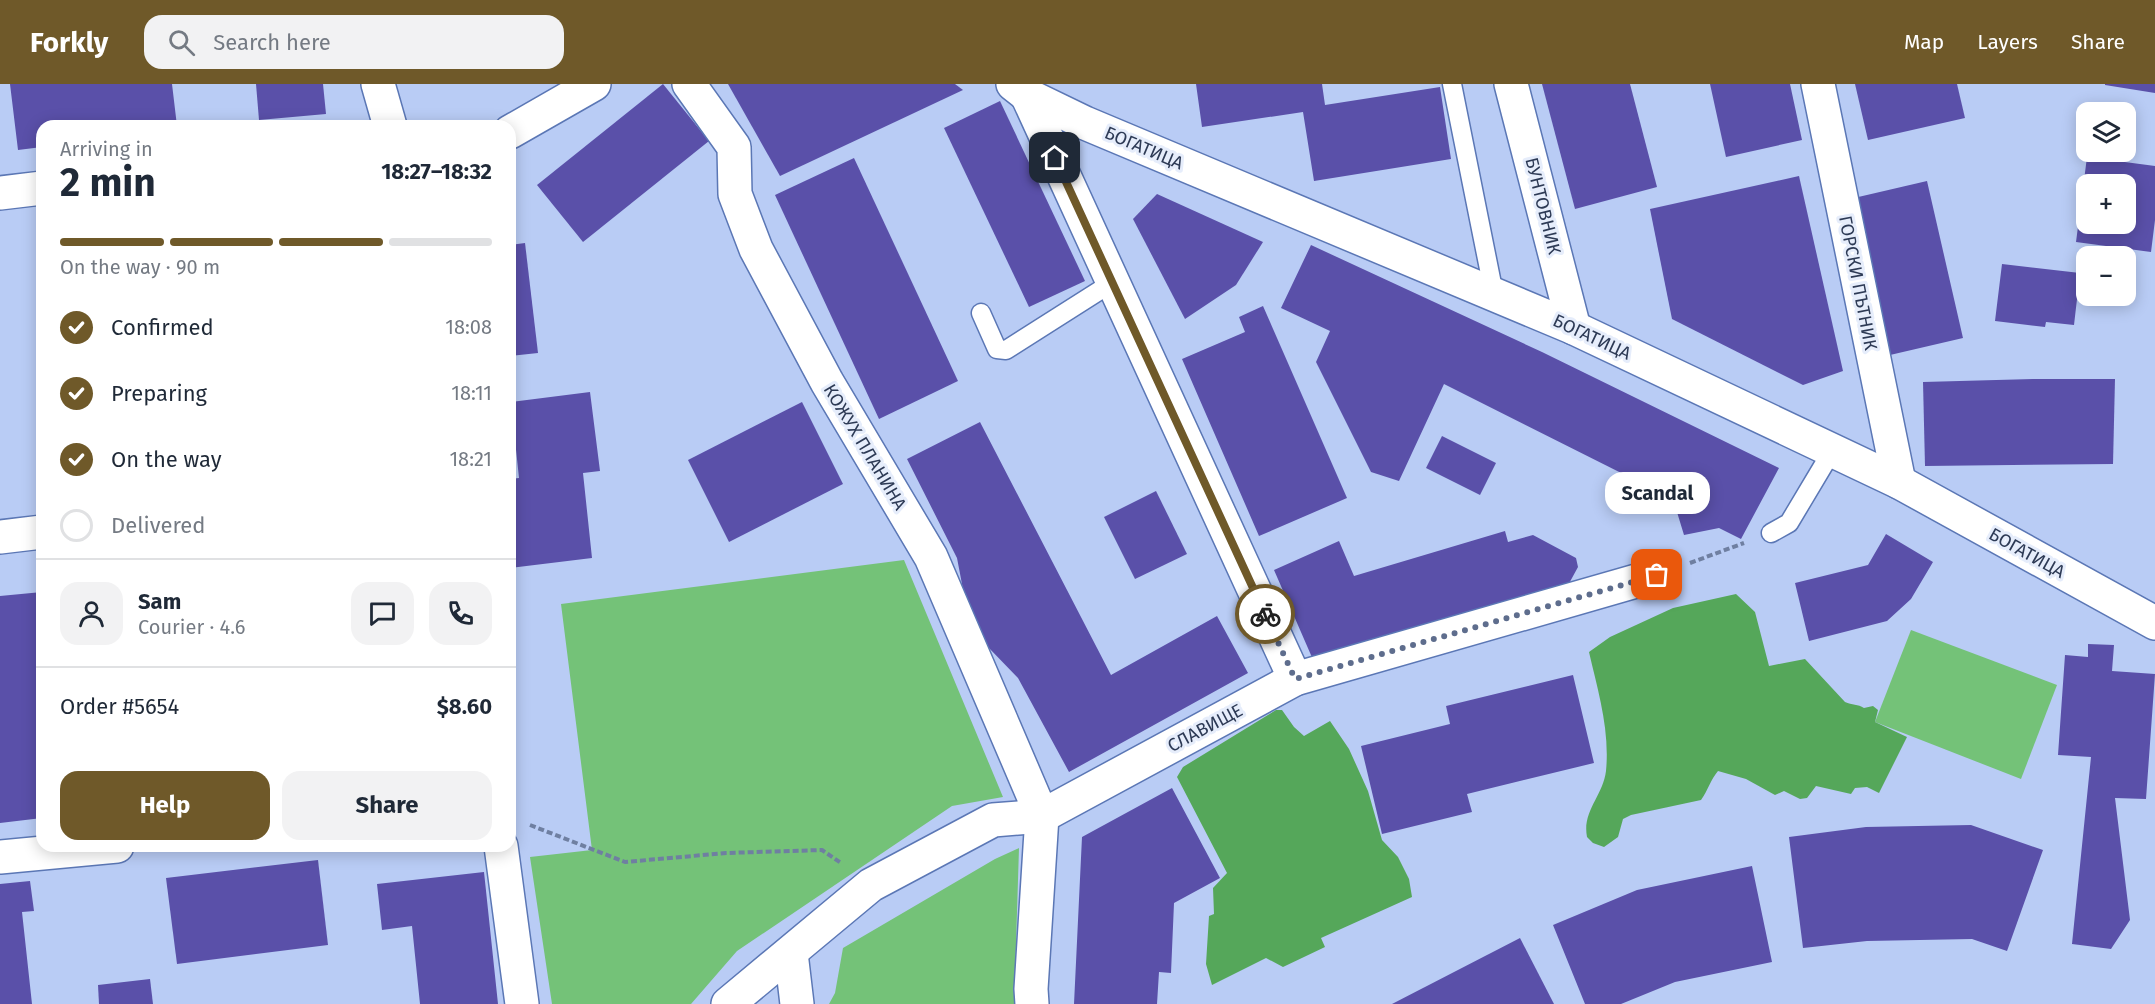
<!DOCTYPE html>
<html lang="en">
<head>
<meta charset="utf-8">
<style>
  body { margin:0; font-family:"Fira Sans",sans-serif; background:#f2f2f3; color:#1f2937; height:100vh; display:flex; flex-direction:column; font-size:22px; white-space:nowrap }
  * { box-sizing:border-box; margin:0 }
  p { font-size:20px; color:#747a83 }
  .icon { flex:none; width:33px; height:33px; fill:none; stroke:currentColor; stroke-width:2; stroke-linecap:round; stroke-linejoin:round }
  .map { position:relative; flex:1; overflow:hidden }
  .sheet { position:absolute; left:36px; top:36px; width:480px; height:732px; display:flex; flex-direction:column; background:#fff; border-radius:18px; box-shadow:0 3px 15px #0003 }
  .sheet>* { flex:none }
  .fabs { position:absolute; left:2076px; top:18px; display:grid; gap:12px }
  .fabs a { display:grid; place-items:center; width:60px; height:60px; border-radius:12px; background:#fff; box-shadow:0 3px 15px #0003; font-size:30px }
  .pin { position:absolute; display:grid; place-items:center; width:51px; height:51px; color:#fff; margin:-26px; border-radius:12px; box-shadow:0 3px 9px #0006 }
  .courier { position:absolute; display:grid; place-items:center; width:60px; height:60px; margin:-30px; border:4px solid #6f5929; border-radius:50%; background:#fff; color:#222; box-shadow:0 2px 8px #0007 }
  .bubble { position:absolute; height:42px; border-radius:18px; background:#fff; box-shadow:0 3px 15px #0003; font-size:20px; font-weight:700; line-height:42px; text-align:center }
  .overview em { font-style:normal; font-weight:700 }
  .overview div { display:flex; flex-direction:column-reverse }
  .overview { display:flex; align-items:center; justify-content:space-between; height:102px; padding:0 24px }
  h1 { font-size:39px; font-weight:700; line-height:45px }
  .bar { display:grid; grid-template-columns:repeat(4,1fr); gap:9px 6px; align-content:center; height:72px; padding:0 24px }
  .bar i { height:8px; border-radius:4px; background:#e0e1e3 }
  .bar .selected { background:#6f5929 }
  .bar p { grid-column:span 4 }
  .line { display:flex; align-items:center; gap:15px; padding:0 24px; border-top:2px solid #e0e1e3 }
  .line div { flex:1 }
  .round { display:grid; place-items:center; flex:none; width:63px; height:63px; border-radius:18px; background:#f2f2f3 }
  ol { padding:0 24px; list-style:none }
  li { display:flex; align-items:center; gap:18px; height:66px }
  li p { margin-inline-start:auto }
  li .icon { padding:6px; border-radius:50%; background:#6f5929; color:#fff; stroke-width:4 }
  li:last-child { color:#747a83 }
  li i { width:33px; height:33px; border:3px solid #e0e1e3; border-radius:50% }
  .action { display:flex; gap:12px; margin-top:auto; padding:12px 24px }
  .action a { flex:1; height:69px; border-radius:18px; background:#6f5929; color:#fff; font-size:24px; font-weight:700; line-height:69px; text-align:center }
  .action a+a { background:#f2f2f3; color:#1f2937 }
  header { display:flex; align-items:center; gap:36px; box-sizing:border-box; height:84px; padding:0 30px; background:#6f5929; color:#fff }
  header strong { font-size:28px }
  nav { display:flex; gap:33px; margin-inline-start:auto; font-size:21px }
  .search { width:420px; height:54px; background:#f2f2f3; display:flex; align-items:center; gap:15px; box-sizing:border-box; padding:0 21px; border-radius:18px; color:#747a83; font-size:22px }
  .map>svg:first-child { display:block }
</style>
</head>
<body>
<header>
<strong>Forkly</strong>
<div class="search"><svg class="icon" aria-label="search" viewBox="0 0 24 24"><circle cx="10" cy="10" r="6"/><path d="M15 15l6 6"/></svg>Search here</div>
<nav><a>Map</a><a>Layers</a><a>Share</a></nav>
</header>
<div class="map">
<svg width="2155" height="920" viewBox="0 0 2155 920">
  <rect width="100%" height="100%" fill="#b9ccf5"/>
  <g fill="#74c278">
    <polygon points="904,476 1003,713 952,722 737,867 691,920 552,920 530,773 592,766 561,520"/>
    <polygon points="1911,546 2057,601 2021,695 1875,638"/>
    <polygon points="1019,764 1015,892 1017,920 829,920 835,909 843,864 995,775"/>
  </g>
  <g fill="#55a75a">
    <path d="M1736,510L1755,528L1769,582L1805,575L1845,618C1852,621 1858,620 1864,624L1873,622L1878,626L1875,638L1907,653L1879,709L1867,703L1855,704L1851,710L1816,702L1807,714L1800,715L1784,707L1775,711L1746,695L1718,687C1711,695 1708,706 1701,716L1631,731L1623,735L1618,753L1604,763L1593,759L1587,753C1582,727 1603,712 1606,687C1610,646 1598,607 1589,568L1610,553L1673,524Z"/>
    <polygon points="1276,626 1282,626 1294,643 1304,652 1330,637 1349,665 1368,707 1382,756 1398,773 1409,795 1412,813 1321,854 1325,863 1283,883 1266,874 1212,901 1206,880 1209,832 1214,830 1213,804 1227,789 1177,693 1183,683"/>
  </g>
  <g fill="#5a50a9" fill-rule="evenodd">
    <polygon points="10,0 172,0 177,42 42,42 42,63 18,66"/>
    <polygon points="256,0 323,0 326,30 259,36"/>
    <polygon points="663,0 709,57 583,158 537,101"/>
    <polygon points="728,0 955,0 963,6 780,92"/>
    <polygon points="1196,0 1322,0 1325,21 1440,3 1451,75 1314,97 1303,28 1202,43"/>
    <polygon points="1542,0 1630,0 1657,103 1575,125"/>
    <polygon points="1710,0 1790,0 1802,56 1726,73"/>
    <polygon points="1855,0 1957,0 1965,34 1868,56"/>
    <polygon points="2105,0 2155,0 2155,9 2105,1"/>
    <polygon points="1000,17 1085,197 1029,223 944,44"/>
    <path d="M2087,73L2155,82V136L2151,168L2076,158ZM2086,100H2126V140H2086Z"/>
    <polygon points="854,74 958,297 879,335 775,111"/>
    <polygon points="1799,92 1843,287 1803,301 1672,235 1650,125"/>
    <polygon points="1927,97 1963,254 1890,271 1854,114"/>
    <polygon points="1157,110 1263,158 1236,201 1185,235 1133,135"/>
    <polygon points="525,159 538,269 510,272 510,161"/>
    <polygon points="1311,161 1542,268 1779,384 1741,455 1719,444 1684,451 1673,415 1444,300 1399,397 1371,388 1316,278 1330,247 1281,224"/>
    <polygon points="2002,180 2080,189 2074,241 2046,238 2045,243 1995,237"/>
    <polygon points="1263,222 1347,414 1259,452 1182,275 1245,248 1239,233"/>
    <polygon points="2033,295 2115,295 2113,380 1925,382 1923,298"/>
    <polygon points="590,308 600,387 583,389 592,474 510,484 510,395 519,394 511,318"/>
    <polygon points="802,318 843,400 729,458 688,376"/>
    <polygon points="980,338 1111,591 1217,532 1248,589 1069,688 1018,594 987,562 966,521 957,474 907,375"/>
    <polygon points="1442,352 1496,379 1480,411 1426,384"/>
    <polygon points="1156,407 1187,470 1135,495 1104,433"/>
    <polygon points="1505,447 1508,458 1533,451 1576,474 1578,483 1566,505 1314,578 1274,486 1339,457 1354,492"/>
    <polygon points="1886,450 1933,478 1911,515 1887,537 1809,557 1795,499 1868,481"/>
    <polygon points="42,508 42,734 0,739 0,512"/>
    <polygon points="2088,560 2114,561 2112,587 2155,590 2146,715 2115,714 2130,836 2111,865 2072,860 2091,673 2058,671 2065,571 2088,573"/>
    <polygon points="1573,591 1594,679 1467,710 1472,728 1382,750 1361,662 1450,640 1446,622"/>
    <polygon points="1172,704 1220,794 1174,819 1171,889 1159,888 1157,920 1074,920 1082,753"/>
    <polygon points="1971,741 2043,766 2007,867 1972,855 1867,857 1803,864 1789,753 1866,743"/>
    <polygon points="318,776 328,861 177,880 166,794"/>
    <polygon points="1752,782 1772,878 1675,898 1621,920 1585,920 1553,841 1637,806"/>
    <polygon points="484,788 498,920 420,920 412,842 382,846 377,800"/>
    <polygon points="30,797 34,827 22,828 32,920 0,920 0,800"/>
    <polygon points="1520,854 1554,920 1392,920"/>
    <polygon points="150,895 153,920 99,920 98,901"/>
  </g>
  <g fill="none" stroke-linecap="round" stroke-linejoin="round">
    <defs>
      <g id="lane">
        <polyline points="1452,0 1494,210"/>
        <polyline points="981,229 997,265 1006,266 1113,198"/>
        <polyline points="1771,449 1789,439 1832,367"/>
      </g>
      <g id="street">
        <polyline points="378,0 390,42"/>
        <polyline points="689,0 734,63 735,110 756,165 827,298 931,473 1042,732 1031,905 1032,920"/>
        <polyline points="1013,0 1027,11 1085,39 1574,244 1899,398 2155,539"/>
        <polyline points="1511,0 1574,244"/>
        <polyline points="1818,0 1899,398"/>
        <polyline points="1025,2 1027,11 1295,595"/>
        <polyline points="510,48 594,0"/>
        <polyline points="0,109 42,104"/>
        <polyline points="0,453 42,448"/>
        <polyline points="501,762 522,920"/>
        <polyline points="0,773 117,762"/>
        <polyline points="791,869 797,920"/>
        <polyline points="728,920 871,801 993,736 1042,732 1295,595 1657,491"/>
      </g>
    </defs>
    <use href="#lane" stroke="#5b77b5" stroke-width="21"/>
    <use href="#street" stroke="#5b77b5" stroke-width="36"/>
    <g stroke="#6f7fa1" stroke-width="4" stroke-dasharray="6 3" stroke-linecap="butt">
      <polyline points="1690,479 1744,459"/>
      <polyline points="530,741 625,778 726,769 822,766 841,779"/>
    </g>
    <use href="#lane" stroke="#fff" stroke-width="18"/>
    <use href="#street" stroke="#fff" stroke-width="33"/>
  </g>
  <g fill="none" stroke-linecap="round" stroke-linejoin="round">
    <polyline stroke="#5e6d8d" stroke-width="6" stroke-dasharray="0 10.8" points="1265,530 1295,595 1657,491"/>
    <polyline stroke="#6f5929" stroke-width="8" points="1055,74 1265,530"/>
  </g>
  <g text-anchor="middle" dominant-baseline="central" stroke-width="6" stroke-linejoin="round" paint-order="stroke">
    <g font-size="18" fill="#2d3a55" stroke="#e6edfb">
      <text transform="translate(1144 64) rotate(23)">БОГАТИЦА</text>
      <text transform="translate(1543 122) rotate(76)">БУНТОВНИК</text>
      <text transform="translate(1858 199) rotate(79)">ГОРСКИ ПЪТНИК</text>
      <text transform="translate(1592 253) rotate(25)">БОГАТИЦА</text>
      <text transform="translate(865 363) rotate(59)">КОЖУХ ПЛАНИНА</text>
      <text transform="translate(2027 469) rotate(29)">БОГАТИЦА</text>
      <text transform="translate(1205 644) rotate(-28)">СЛАВИЩЕ</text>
    </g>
  </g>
</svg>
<div class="fabs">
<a><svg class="icon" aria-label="layers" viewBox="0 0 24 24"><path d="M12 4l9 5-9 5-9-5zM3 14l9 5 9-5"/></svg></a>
<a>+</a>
<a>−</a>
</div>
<div class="pin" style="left:1657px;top:491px;background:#ea580c"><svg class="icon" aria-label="bag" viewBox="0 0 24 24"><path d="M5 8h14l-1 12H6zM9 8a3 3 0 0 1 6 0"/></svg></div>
<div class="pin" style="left:1055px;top:74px;background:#1f2937"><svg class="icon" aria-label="home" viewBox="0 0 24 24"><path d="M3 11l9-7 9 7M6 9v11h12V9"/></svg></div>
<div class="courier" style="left:1265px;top:530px"><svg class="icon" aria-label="bike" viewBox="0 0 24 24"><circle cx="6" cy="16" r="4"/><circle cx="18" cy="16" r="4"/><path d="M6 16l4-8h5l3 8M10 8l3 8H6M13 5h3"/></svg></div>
<div class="bubble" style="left:1605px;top:388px;width:105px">Scandal</div>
<section class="sheet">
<div class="overview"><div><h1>2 min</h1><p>Arriving in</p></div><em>18:27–18:32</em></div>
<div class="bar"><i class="selected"></i><i class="selected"></i><i class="selected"></i><i></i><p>On the way · 90 m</p></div>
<ol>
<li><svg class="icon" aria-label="check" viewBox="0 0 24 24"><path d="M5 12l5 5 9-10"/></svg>Confirmed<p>18:08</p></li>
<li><svg class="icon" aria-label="check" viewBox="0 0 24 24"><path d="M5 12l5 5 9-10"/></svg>Preparing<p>18:11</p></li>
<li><svg class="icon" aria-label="check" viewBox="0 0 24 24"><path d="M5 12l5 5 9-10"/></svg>On the way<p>18:21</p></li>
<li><i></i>Delivered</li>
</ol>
<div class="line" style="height:108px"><a class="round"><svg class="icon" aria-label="person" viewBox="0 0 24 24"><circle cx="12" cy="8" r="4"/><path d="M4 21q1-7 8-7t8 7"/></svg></a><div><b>Sam</b><p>Courier · 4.6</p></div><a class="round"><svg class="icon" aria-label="chat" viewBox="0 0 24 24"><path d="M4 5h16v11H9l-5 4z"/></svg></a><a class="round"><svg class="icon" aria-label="phone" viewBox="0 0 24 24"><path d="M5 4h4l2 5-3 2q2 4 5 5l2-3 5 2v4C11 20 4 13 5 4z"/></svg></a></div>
<div class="line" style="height:78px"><div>Order #5654</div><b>$8.60</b></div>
<div class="action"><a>Help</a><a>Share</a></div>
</section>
</div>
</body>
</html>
